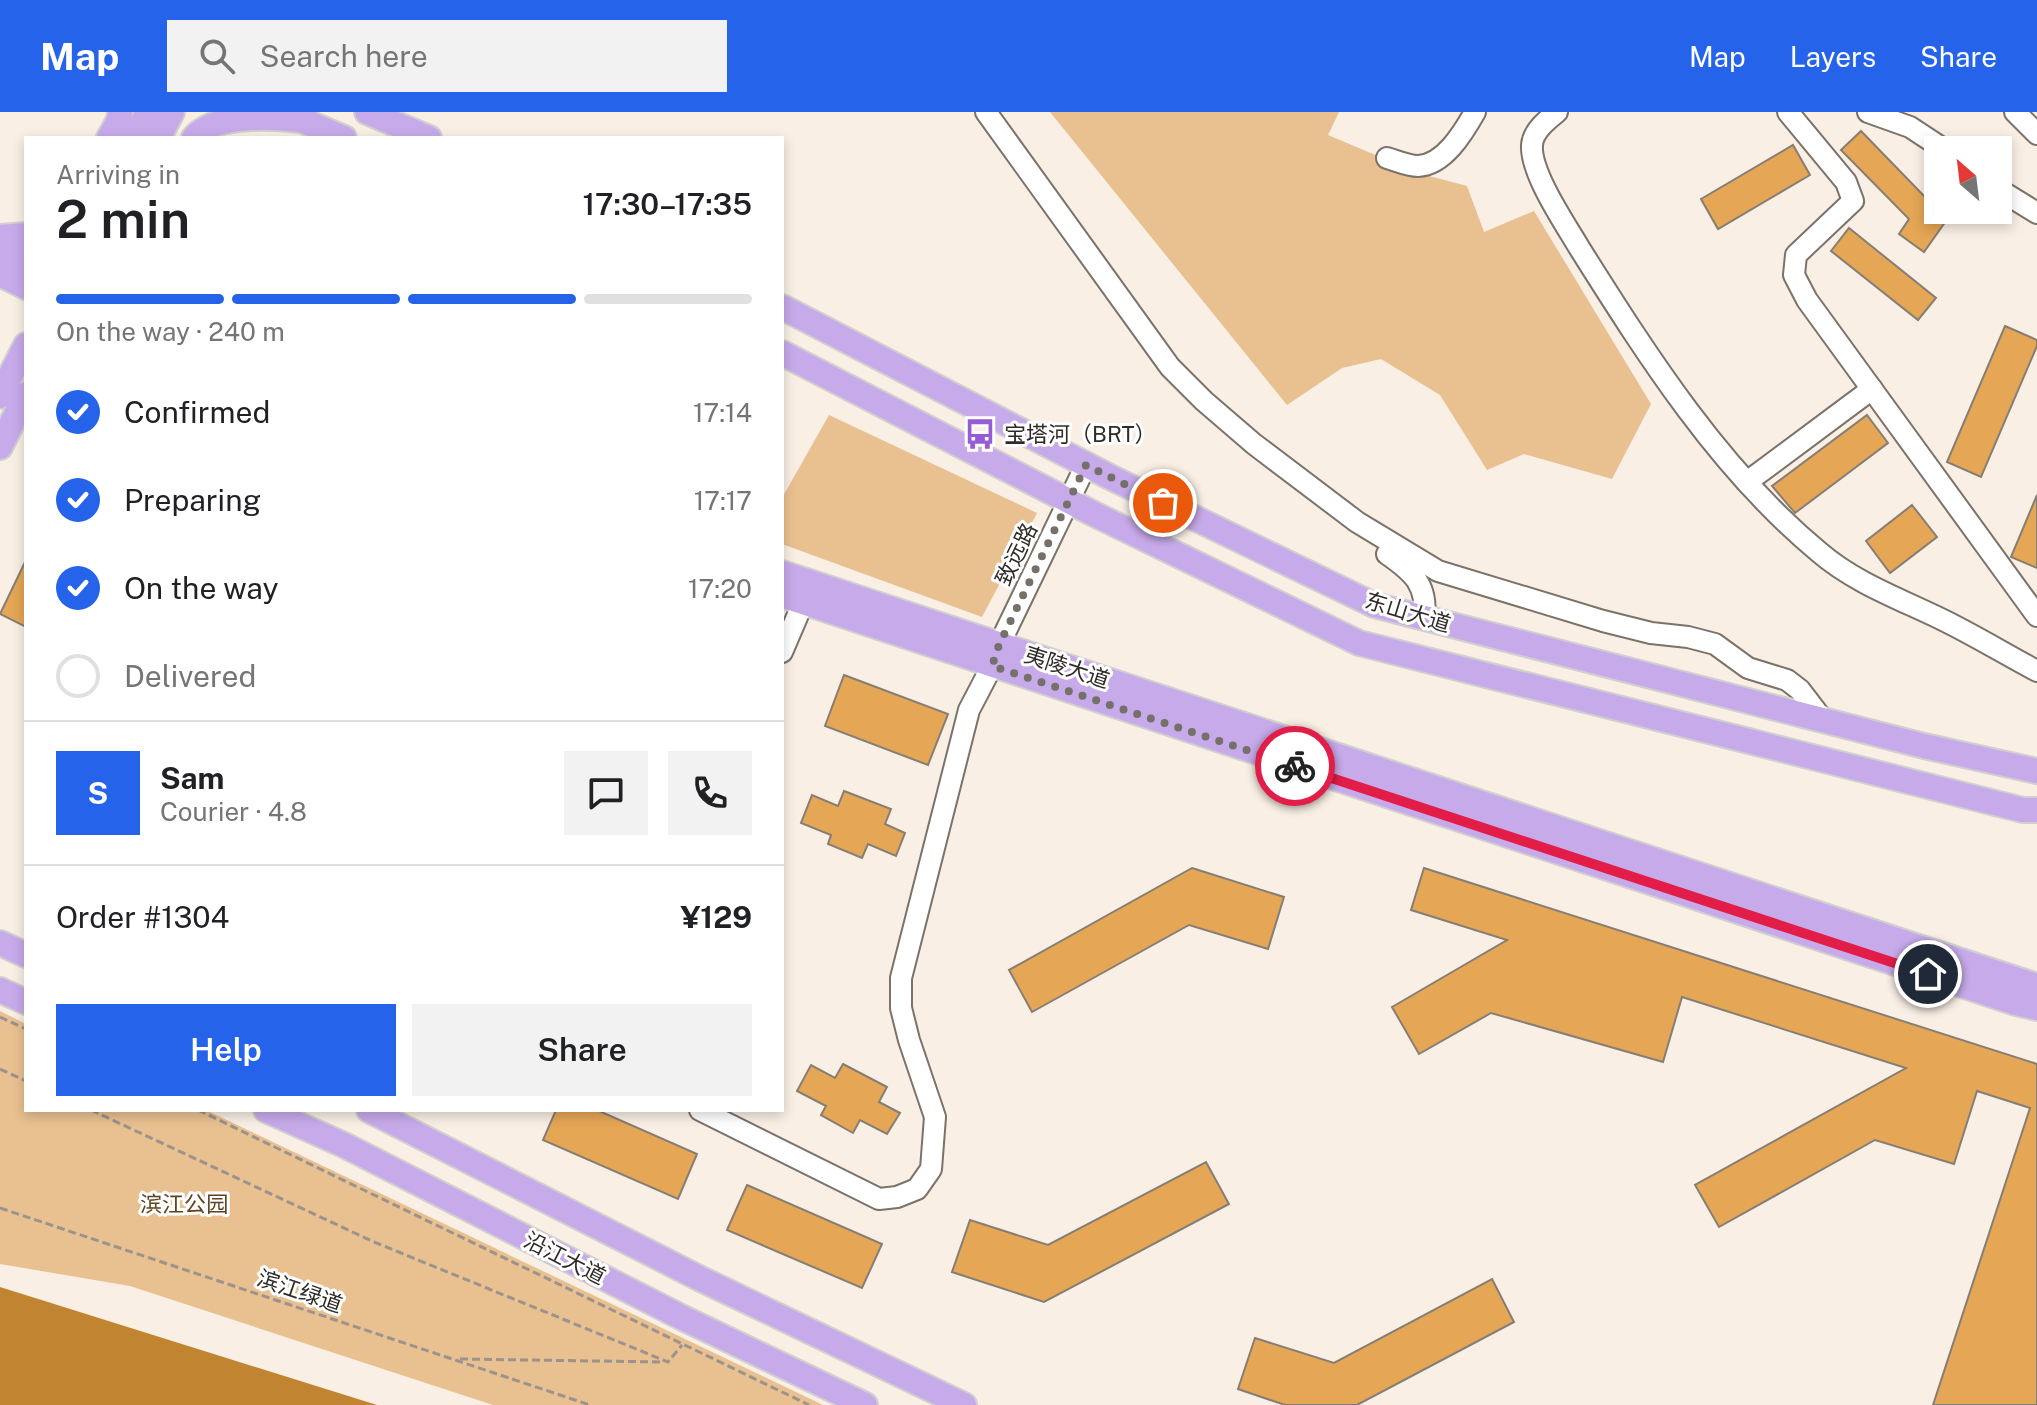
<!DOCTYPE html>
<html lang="en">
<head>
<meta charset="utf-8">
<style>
  body { margin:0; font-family:"Public Sans","Noto Sans SC",sans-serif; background:#f2f2f2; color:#202124; height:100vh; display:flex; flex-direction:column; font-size:30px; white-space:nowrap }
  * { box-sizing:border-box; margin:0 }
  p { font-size:26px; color:#757577 }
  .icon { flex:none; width:44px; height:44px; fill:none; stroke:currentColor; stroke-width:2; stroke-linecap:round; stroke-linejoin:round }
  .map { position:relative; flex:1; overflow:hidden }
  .sheet { position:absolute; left:24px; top:24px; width:760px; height:976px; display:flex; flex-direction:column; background:#fff; border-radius:0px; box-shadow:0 4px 12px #0003 }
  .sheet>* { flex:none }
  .needle { width:52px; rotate:332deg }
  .buttons { position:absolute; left:1924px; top:24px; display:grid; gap:16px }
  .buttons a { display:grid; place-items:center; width:88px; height:88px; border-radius:0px; background:#fff; box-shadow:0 4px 12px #0003; font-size:40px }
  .pin { position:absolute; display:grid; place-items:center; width:68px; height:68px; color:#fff; margin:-34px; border:4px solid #fff; border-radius:50%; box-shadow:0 2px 8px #0007 }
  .courier { position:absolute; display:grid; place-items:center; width:80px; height:80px; margin:-40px; border:6px solid #e11d48; border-radius:50%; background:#fff; color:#222; box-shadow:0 2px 10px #0007 }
  .summary em { font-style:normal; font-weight:600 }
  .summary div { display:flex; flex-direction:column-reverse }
  .summary { display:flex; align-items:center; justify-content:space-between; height:136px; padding:0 32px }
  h1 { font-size:52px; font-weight:600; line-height:60px }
  .bar { display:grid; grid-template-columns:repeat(4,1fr); gap:12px 8px; align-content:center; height:96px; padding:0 32px }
  .bar i { height:10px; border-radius:6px; background:#e0e0e0 }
  .bar .active { background:#2563eb }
  .bar p { grid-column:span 4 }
  .line { display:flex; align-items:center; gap:20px; padding:0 32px; border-top:2px solid #e0e0e0 }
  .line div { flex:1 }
  .round { display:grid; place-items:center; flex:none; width:84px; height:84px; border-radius:0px; background:#f2f2f2 }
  ol { padding:0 32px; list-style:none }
  li { display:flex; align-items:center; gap:24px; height:88px }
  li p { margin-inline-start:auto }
  li .icon { padding:8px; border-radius:50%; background:#2563eb; color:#fff; stroke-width:4 }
  li:last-child { color:#757577 }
  li i { width:44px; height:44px; border:4px solid #e0e0e0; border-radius:50% }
  .button { display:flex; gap:16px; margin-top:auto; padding:16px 32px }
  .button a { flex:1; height:92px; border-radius:0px; background:#2563eb; color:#fff; font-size:32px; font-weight:600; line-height:92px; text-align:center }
  .button a+a { background:#f2f2f2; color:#202124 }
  header { display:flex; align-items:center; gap:48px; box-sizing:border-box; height:112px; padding:0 40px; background:#2563eb; color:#fff }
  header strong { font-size:38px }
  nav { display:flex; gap:44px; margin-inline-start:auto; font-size:28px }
  .search { width:560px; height:72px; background:#f2f2f2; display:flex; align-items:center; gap:20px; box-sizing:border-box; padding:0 28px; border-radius:0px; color:#757577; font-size:30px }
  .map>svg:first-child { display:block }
</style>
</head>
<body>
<header>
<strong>Map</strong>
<div class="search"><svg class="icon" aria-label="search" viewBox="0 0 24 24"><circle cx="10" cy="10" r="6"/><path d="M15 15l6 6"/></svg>Search here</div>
<nav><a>Map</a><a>Layers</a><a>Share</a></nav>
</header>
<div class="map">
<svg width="2037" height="1293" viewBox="0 0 2037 1293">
  <rect width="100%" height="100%" fill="#f9efe5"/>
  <g fill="#e9c090">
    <polygon points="1050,0 1339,0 1328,23 1418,61 1467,74 1484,120 1534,99 1651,292 1612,367 1524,342 1487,358 1440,283 1381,247 1342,256 1287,293"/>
    <polygon points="829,303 1037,401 982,505 782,432 782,386"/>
    <polygon points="0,899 26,912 26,998 206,998 823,1293 493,1293 130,1174 0,1152"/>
  </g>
  <polygon fill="#c18431" points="0,1175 377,1293 0,1293"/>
  <g fill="#e5a655" stroke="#867e74" stroke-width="2">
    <polygon points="1861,19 1925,85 1938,67 1938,100 1948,106 1924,140 1899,122 1909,107 1841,38"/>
    <polygon points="1793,33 1810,63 1718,117 1701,87"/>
    <polygon points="1849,116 1936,186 1918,208 1831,139"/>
    <polygon points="2005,214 2037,228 2037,234 1981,365 1947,350"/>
    <polygon points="1867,303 1888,331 1795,401 1772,374"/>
    <polygon points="2037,383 2037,456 2011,445"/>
    <polygon points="1912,393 1937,425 1890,461 1866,429"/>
    <polygon points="26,448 26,515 0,502"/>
    <polygon points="844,563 948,602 928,653 825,614"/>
    <polygon points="844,679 891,697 885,712 905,721 896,744 868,732 862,746 828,732 831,723 801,711 812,683 838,694"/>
    <polygon points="1192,756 1284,785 1268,837 1189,813 1032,900 1009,858"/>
    <polygon points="1424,756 2037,952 2037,1293 1933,1293 2030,996 1977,979 1954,1052 1875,1028 1719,1115 1695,1073 1906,956 1682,885 1663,950 1491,901 1419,942 1392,895 1507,828 1411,798"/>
    <polygon points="843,952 887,975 879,990 900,1001 887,1022 860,1008 853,1021 821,1003 826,994 797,979 811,953 835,966"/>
    <polygon points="556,998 597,998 697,1042 678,1087 543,1028"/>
    <polygon points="1206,1050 1229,1092 1044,1190 952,1160 970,1108 1048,1133"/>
    <polygon points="747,1073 882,1132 862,1176 727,1118"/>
    <polygon points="1492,1167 1514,1210 1357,1293 1285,1293 1238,1277 1255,1226 1334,1251"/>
  </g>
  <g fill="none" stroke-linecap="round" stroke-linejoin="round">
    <defs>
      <g id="minor">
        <polyline points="986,0 1170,255 1204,289 1254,332 1357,410 1438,459 1603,509 1651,521 1688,525 1715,532 1748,556 1787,568 1800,578 1823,608"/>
        <path d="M1557,0C1547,8 1533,19 1532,33C1530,61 1566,113 1580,137C1648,245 1720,358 1819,440C1855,471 1900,487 1941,507C1974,523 2005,542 2037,559"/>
        <polyline points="1788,0 1846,70 1853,89 1796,143 1794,163 1807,188 2037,504"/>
        <polyline points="1868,0 1910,15 1945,38"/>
        <polyline points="2015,0 2037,22"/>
        <path d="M1387,46C1397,49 1408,54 1418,54C1444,53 1463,21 1475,0"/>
        <polyline points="1998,77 2037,101"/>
        <polyline points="1747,370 1872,277"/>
        <path d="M1387,442C1413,460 1428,473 1424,506"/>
        <polyline points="782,540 803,491"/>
        <polyline points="700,998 879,1087 897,1085 917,1077 931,1057 935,1005 909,928 901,896 901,866 969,598 992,554 999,533 1086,353"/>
      </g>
      <g id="major">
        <polyline points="367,0 429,26"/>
        <polyline points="292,4 344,26"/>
        <polyline points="109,26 119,8 120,0"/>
        <polyline points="134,26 148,0"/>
        <polyline points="158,26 172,0"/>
        <path d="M194,26C215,0 276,5 308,9"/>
        <polyline points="0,125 26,123"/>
        <polyline points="0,137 26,149"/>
        <polyline points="0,162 26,175"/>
        <polyline points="782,195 1110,365 1374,493 1924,634 2037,659"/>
        <polyline points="782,241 1094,402 1359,531 2023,698 2037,698"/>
        <polyline points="0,284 26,233"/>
        <polyline points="0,335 26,282"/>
        <polyline points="782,461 2037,874"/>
        <polyline points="782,483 2016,891 2037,896"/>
        <polyline points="0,831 26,843"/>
        <polyline points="0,878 26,890"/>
        <polyline points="266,998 344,1033 683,1206 865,1293"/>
        <polyline points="369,998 699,1166 964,1293"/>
      </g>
    </defs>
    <use href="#minor" stroke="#7b7269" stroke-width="24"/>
    <use href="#major" stroke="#d1d0cf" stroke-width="28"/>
    <g stroke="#9b938c" stroke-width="3" stroke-dasharray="8 4" stroke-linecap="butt">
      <polyline points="0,905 26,917"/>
      <polyline points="0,957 26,969"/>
      <polyline points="91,998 374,1130 668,1250 682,1233"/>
      <polyline points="198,998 809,1293"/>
      <polyline points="0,1096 590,1293"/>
      <polyline points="460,1247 664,1250"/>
    </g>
    <use href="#minor" stroke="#fff" stroke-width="20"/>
    <use href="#major" stroke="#c7aaea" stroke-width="24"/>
  </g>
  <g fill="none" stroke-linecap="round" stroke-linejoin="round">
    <polyline stroke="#76706a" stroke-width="8" stroke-dasharray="0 14.4" points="1163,391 1086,353 999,533 992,554 1295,654"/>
    <polyline stroke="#e11d48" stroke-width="10" points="1295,654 1928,862"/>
  </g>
  <defs>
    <symbol id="bus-bare" viewBox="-9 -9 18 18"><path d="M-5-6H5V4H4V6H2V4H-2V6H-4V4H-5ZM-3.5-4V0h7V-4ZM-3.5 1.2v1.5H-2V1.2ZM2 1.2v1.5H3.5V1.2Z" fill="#955cd4" stroke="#fff" stroke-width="2.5" paint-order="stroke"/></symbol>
  </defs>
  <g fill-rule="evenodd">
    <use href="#bus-bare" x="958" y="300" width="44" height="44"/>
  </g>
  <g text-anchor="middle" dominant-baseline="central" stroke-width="6" stroke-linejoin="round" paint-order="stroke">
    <g font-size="22" fill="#2f2b27" stroke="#fff" text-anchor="start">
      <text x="1004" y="322">宝塔河（BRT）</text>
    </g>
    <g font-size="22" fill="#2f2b27" stroke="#fff">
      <text transform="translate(1016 442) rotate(-64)">致远路</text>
      <text transform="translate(1408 500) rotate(17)">东山大道</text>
      <text transform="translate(1067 555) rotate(18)">夷陵大道</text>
      <text transform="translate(565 1146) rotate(27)">沿江大道</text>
      <text transform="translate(300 1179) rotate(19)">滨江绿道</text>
    </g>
    <g font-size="22" fill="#5f4422" stroke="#fff">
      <text x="184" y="1092">滨江公园</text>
    </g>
  </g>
</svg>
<div class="buttons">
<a><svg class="needle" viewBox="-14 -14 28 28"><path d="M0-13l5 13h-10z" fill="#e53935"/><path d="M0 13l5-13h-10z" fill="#757577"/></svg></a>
</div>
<div class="pin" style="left:1163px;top:391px;background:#ea580c"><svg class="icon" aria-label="bag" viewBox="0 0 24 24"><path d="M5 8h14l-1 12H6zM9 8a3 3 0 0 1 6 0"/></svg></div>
<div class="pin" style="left:1928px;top:862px;background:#1f2937"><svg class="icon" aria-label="home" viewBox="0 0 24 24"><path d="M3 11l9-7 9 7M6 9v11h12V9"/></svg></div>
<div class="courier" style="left:1295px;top:654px"><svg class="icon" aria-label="bike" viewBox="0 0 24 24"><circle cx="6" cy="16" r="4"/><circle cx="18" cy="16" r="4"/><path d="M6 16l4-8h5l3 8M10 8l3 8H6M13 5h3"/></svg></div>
<section class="sheet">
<div class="summary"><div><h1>2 min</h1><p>Arriving in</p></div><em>17:30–17:35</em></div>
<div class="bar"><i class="active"></i><i class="active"></i><i class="active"></i><i></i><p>On the way · 240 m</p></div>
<ol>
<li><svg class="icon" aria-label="check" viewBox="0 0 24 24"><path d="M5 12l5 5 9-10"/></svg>Confirmed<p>17:14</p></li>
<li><svg class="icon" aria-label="check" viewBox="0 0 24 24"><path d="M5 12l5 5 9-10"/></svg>Preparing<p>17:17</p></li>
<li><svg class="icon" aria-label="check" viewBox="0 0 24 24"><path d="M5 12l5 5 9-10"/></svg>On the way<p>17:20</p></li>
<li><i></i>Delivered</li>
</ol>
<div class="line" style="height:144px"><b class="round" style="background:#2563eb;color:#fff">S</b><div><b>Sam</b><p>Courier · 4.8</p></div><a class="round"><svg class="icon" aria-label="chat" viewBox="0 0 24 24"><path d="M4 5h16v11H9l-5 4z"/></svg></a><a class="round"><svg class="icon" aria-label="phone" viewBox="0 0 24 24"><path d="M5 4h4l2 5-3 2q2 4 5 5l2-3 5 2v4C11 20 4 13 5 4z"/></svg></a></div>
<div class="line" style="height:104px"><div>Order #1304</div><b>¥129</b></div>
<div class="button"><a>Help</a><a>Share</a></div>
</section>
</div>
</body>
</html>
